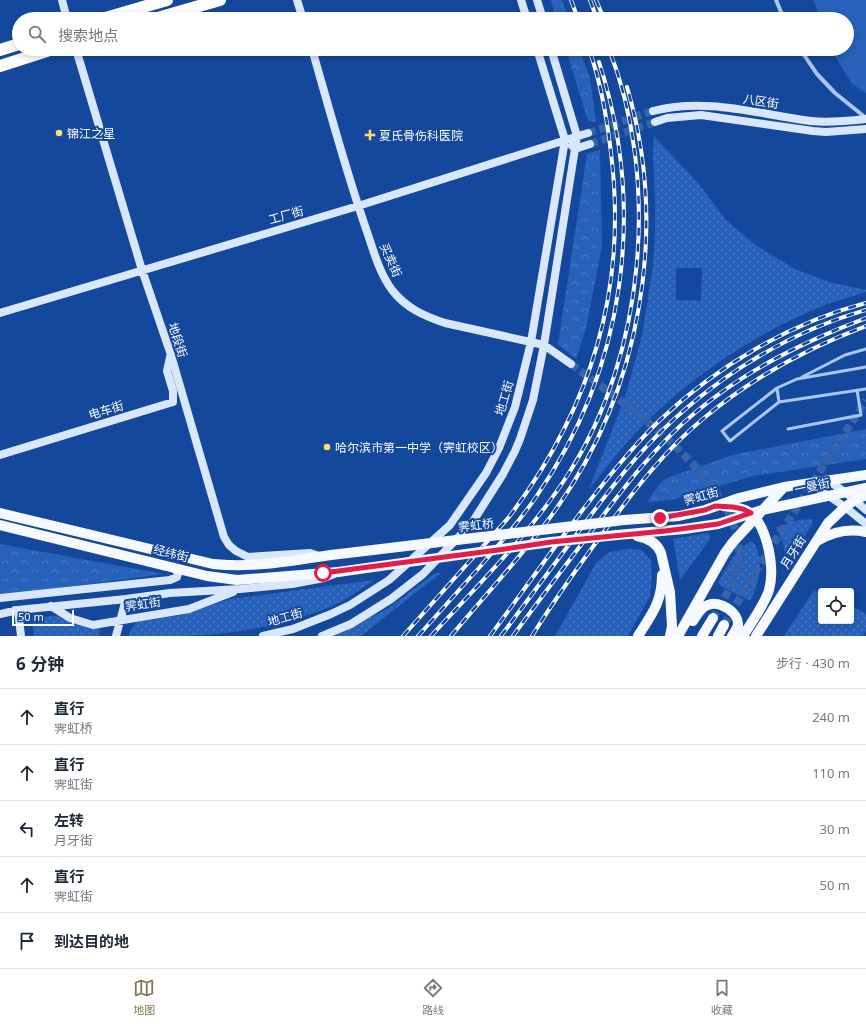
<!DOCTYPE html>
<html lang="zh">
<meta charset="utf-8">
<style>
body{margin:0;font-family:"Noto Sans","Noto Sans SC",sans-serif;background:#f2f2f3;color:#1f2937}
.controls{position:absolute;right:12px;bottom:12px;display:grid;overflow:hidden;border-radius:4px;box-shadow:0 2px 6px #0003}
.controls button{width:36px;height:36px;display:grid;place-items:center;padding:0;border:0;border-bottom:1px solid #e0e1e3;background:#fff;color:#1f2937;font:20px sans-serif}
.scale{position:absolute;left:12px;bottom:10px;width:62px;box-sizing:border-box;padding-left:4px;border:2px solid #fff;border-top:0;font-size:11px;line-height:14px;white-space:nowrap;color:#fff;-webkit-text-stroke:3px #14489c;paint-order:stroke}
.stop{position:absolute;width:12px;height:12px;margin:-9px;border:3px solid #e11d48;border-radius:50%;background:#fff}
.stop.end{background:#e11d48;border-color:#fff;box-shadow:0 1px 4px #0008}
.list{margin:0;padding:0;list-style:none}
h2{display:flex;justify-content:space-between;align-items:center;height:52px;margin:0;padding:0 16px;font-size:17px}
h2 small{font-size:13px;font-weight:400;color:#747a83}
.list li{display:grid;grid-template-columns:26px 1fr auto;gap:12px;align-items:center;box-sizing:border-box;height:56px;padding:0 16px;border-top:1px solid #e0e1e3}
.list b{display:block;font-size:15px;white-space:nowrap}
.list p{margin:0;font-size:13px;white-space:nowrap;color:#747a83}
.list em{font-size:13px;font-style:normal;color:#747a83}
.icon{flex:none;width:22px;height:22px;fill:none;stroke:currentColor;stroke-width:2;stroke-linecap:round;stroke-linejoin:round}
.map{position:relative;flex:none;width:866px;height:636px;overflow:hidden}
.search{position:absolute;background:#fff;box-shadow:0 2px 6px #0003;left:12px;right:12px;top:12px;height:44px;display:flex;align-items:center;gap:10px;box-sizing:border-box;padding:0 14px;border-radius:22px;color:#747a83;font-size:15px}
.sheet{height:332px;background:#fff}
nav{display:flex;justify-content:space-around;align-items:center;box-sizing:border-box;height:56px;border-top:1px solid #e0e1e3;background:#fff;font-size:11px;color:#747a83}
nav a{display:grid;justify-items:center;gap:2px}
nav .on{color:#847a4f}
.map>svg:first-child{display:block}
</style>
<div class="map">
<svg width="866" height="636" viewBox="0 0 866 636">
<defs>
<pattern id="grass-dots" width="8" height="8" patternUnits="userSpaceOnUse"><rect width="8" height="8" fill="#2761ba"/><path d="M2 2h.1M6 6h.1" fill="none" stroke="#4779c4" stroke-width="1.8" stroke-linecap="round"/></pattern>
<pattern id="forest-crowns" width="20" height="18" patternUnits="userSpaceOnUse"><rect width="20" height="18" fill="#2761ba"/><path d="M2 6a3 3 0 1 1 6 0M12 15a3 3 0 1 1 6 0" fill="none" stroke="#4779c4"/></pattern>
</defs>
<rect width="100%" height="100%" fill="#14489c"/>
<path fill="url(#grass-dots)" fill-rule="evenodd" d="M654 136 698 183 725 219 757 246 795 269 829 282 866 290V292C851 297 835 301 820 307 753 335 690 377 640 428 622 447 605 469 589 489L625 397 642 336 653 266 655 232V197L653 155ZM676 268H702L701 301 676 300Z
M813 519 812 525 786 563 783 543 776 527 800 520Z
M707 533 710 535V539L680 580 673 539Z
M752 541C765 554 759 587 750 601L721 586 718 583C725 569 738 547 752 541Z
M627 549 642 550 651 560 652 578 650 596 628 636H555L596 563 609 552Z
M442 572 361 636H332L387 609 434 574Z
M374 580C360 590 346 600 330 607 285 625 235 634 187 636 168 636 149 636 129 636L130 631 136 622 181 615 231 599Z
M814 590 821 594V621H851V606L866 614V631L863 636H784Z
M56 616 75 624 102 622 98 636H34L32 617Z"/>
<path fill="url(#forest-crowns)" d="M551 0H562L569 19H556Z
M566 49H579L590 78 596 122 588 121Z
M600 150 602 246 586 329 576 359 558 344 587 154Z
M866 429V459L753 476 671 500 647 502 660 483 667 478 732 455Z
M0 544 164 574 0 596Z"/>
<path fill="#2761ba" d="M813 0H866V93L852 84 836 58 833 49H847V19H821Z"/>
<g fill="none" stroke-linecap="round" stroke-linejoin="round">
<path stroke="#3763ab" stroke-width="8" stroke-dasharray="8 4" stroke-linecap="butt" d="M588 133 653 111
M590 144 655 122
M571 364C625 404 745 484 739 560 737 579 722 602 713 618
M724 625 756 571 866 400"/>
<path stroke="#aac7f3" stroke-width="3" d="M866 367 797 379 777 388 722 431 730 441 779 402 866 389
M802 377 845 355 866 349
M777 388 779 402
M788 429 861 415 857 390"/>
<path stroke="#aac7f3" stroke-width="4" d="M776 0 784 19
M800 49 817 74 835 93 866 118"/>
<path stroke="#d9e7fd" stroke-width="8" d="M62 0 67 19
M297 0 303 19
M521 0 527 19
M537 0 543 19
M76 49 142 270 171 355 224 537 229 545 236 551 248 557 310 553 319 556
M312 49C329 108 345 168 365 226 373 248 378 271 392 290 406 308 424 316 445 323L544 345 571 364
M653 111C707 97 757 114 811 121 829 123 848 121 866 119
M655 122 667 118 701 115 813 131 826 132 866 129
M572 146 575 149 590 144
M0 313 358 206 588 133
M0 455 173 402V391L167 371 170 357
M827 480 845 492 866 510
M810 483 845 507 866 524
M0 598 170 580 177 577 178 573 173 567
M51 606 70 618 93 625 189 609 233 592
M15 610H18L21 636
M0 614 18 610 126 599 170 593 240 589 292 584 324 578 334 574
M116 636 126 599
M263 636 293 629 331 614 350 605 389 580 450 525 486 473 499 448 515 407 531 342 565 140 537 49
M322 636 351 624 391 599 423 574 472 523 503 474 515 451 520 439 533 400 544 345 577 136 551 49"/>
<path stroke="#f6f9ff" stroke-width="10" d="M723 506C732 507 741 507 749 512 768 526 775 569 769 590 765 604 751 623 743 636
M0 513 213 564C252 568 292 561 331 555
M624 520 679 516 705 510 739 498 784 487 866 475
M0 525 207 576 237 580 338 572
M617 535 684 529 718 524 762 510 866 488
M637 536C648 538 657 543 661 553L670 592 672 626 670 636
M817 541C832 532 848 528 866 532
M693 621C697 615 701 607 708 605 719 600 739 612 738 625 737 629 734 633 732 636
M638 636C652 614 662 602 662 575
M678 636 725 553 733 542 784 487
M702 636 713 618
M718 636 724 625
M756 636 828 523 845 507 855 500 866 495"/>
<path stroke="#fff" stroke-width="12" d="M102 19 167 0
M154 19 220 0
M0 50 19 44
M0 66 53 49"/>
<g stroke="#fff" stroke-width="4">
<path id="rail" d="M571 0 578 19
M590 0 597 19
M596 0 604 19
M403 636 509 517C591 408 628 289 611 153 607 118 601 83 589 49
M418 636C438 614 458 591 478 569 498 546 519 522 536 497 625 369 647 210 599 62
M431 636C479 584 530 534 569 473 645 354 660 180 609 49
M451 636C485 595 523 555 554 512 641 391 669 229 627 87
M490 636C520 595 550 553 581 512 606 480 631 448 660 420 717 366 790 323 866 303
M501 636C525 604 549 571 573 539 594 511 614 483 637 457 697 389 778 335 866 310
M513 636C539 600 566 565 593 529 624 487 656 445 697 411 748 369 805 341 866 318
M532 636C555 599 580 564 606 529 635 489 665 450 704 418 752 378 807 348 866 326"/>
</g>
<use href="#rail" stroke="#14489c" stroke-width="2.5" stroke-dasharray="8" stroke-linecap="butt"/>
<path stroke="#f6f9ff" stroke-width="10" d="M331 555 624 520
M338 572 551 542 617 535"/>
</g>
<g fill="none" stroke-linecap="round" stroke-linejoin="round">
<path stroke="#e11d48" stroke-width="5" d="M323 573 498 550 551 542 665 531 718 524 751 513 743 509 733 507 715 506 705 510 660 518"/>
</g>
<g fill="#ffdc6c" stroke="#14489c" stroke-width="1.5">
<circle cx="59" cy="133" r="4"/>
<path d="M368 129h4v4h4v4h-4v4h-4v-4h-4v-4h4z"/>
<circle cx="327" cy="447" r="4"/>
</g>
<g text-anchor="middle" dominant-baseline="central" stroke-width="4" stroke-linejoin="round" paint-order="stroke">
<g font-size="12" fill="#fff" stroke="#14489c">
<text transform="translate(761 101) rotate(9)">八区街</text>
<text transform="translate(286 215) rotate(-16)">工厂街</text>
<text transform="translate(391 260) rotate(66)">买卖街</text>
<text transform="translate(178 340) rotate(72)">地段街</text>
<text transform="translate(504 398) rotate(-74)">地工街</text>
<text transform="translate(106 410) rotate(-17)">电车街</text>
<text transform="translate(812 486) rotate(-12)">一曼街</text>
<text transform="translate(701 496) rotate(-16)">霁虹街</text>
<text transform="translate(476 525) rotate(-7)">霁虹桥</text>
<text transform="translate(793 552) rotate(-58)">月牙街</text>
<text transform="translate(171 553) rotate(14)">经纬街</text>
<text transform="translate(143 604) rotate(-8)">霁虹街</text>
<text transform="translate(285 617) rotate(-16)">地工街</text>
</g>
<g font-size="12" fill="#fff" stroke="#14489c" text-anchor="start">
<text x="67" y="133">锦江之星</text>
<text x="379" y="135">夏氏骨伤科医院</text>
<text x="335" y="447">哈尔滨市第一中学（霁虹校区）</text>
</g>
</g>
</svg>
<div class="controls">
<button><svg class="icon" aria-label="locate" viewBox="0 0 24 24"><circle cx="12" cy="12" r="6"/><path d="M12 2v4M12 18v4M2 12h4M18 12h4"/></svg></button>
</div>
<div class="scale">50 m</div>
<div class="stop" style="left:323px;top:573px"></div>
<div class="stop end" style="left:660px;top:518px"></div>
<div class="search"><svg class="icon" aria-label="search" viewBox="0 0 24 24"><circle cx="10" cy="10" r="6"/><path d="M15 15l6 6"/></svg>搜索地点</div>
</div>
<section class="sheet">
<h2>6 分钟<small>步行 · 430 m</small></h2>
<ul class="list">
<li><svg class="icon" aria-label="ahead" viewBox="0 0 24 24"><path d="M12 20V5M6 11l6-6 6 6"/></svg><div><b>直行</b><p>霁虹桥</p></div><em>240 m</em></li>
<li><svg class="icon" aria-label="ahead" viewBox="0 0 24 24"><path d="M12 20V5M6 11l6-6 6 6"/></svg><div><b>直行</b><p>霁虹街</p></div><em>110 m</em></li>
<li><svg class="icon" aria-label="left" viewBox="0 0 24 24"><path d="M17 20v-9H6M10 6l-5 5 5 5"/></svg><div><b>左转</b><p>月牙街</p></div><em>30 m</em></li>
<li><svg class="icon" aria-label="ahead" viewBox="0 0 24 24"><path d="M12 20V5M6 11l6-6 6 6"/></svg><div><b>直行</b><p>霁虹街</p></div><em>50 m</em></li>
<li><svg class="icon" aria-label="arrive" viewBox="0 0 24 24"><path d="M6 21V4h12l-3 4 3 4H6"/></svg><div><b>到达目的地</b></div></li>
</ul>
</section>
<nav>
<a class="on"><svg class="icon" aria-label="map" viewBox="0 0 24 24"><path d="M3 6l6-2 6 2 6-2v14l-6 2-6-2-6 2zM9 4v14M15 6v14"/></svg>地图</a>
<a><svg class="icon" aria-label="directions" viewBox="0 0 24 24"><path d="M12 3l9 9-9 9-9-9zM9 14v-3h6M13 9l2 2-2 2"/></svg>路线</a>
<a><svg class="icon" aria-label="saved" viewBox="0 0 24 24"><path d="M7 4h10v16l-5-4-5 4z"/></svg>收藏</a>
</nav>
